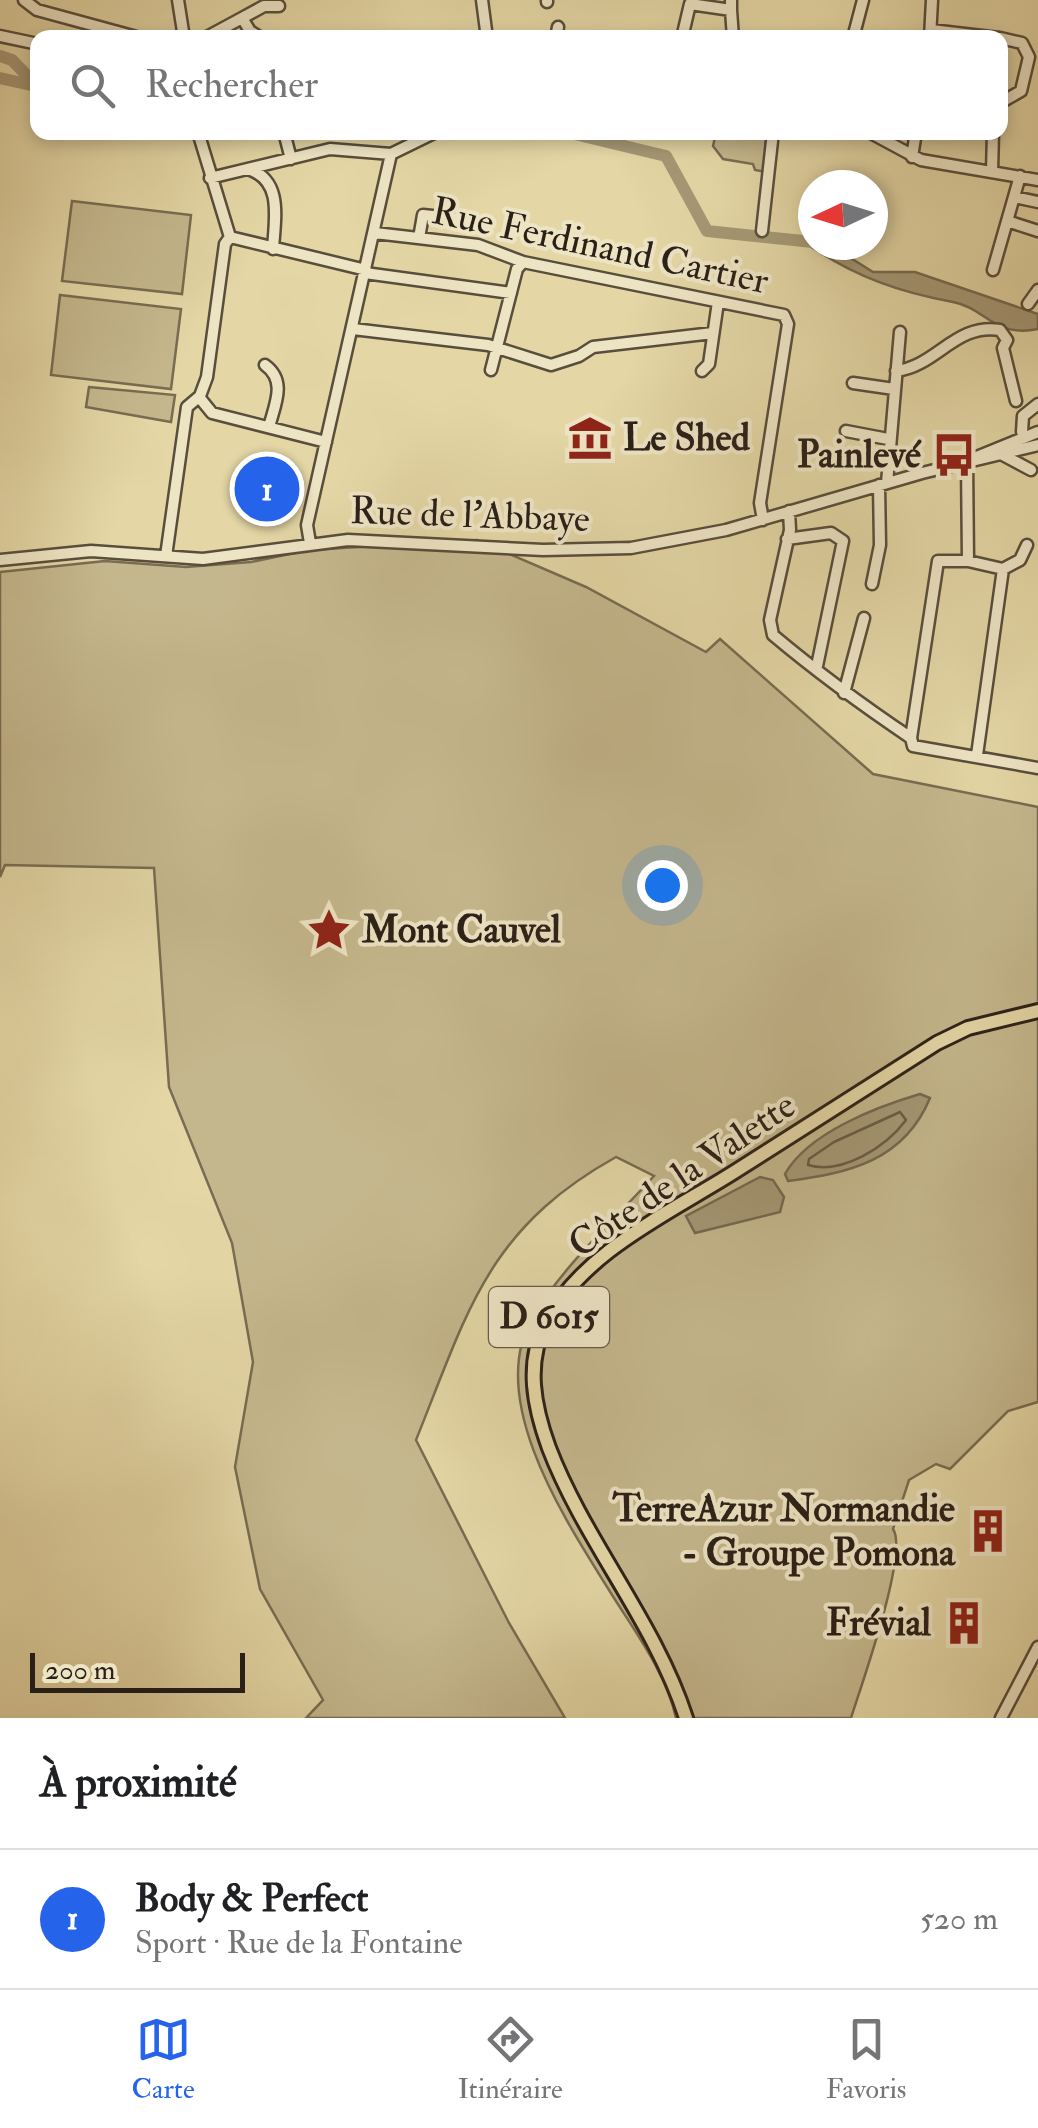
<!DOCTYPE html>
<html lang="fr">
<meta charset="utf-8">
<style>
body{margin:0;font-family:"IM FELL Double Pica",serif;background:#f6f6f6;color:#202124}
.compass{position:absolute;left:798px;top:170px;width:90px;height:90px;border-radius:50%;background:#fff;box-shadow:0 5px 15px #0003;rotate:266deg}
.scale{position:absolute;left:30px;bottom:25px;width:215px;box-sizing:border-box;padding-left:10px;border:5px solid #2b2018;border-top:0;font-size:28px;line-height:35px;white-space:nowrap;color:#2b2018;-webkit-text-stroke:8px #ede4c4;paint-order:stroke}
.you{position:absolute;left:662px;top:885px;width:35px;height:35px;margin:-25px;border:8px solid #fff;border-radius:50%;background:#1a73e8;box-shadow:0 0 0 15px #1a73e833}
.badge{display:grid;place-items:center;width:65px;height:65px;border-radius:50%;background:#2563eb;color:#fff;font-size:32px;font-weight:700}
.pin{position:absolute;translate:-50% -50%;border:5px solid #fff;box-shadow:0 2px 10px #0006}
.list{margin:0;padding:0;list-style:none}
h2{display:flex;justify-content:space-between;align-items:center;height:130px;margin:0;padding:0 40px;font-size:42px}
h2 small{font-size:32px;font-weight:400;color:#757577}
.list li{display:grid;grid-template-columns:65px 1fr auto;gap:30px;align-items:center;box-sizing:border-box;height:140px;padding:0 40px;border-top:2px solid #e0e0e0}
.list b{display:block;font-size:38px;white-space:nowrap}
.list p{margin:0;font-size:32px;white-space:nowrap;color:#757577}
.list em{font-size:32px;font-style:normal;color:#757577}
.icon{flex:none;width:55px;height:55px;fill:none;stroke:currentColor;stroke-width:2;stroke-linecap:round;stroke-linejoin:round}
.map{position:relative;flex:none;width:1038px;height:1718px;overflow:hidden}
.search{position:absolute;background:#fff;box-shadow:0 5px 15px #0003;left:30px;right:30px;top:30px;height:110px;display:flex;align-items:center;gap:25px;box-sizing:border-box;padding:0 35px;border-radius:20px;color:#757577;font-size:38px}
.sheet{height:270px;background:#fff}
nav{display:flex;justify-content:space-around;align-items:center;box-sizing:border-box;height:140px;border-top:2px solid #e0e0e0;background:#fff;font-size:28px;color:#757577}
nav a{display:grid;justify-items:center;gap:5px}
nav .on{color:#2563eb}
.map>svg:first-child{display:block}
</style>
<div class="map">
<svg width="1038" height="1718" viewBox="0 0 1038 1718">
<rect width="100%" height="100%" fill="#e4d6a5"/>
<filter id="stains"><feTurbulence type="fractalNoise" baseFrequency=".002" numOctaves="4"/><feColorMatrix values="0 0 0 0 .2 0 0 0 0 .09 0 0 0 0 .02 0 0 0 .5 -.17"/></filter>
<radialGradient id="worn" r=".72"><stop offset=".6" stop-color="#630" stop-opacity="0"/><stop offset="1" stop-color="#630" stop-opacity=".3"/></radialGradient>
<path fill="#c5b78d" stroke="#786c52" stroke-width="2.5" d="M716 133H770L766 172 755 170 753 164 723 159 713 146Z
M72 201 191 215 182 294 62 281Z
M60 295 181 309 171 389 51 375Z
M89 387 175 395 171 422 86 407Z
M477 540 586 587 706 652 720 639 873 774 1038 807V1402L1008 1411 950 1469 936 1464 909 1480 893 1529C909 1552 861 1686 851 1718H676C666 1672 633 1629 609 1590 566 1521 483 1397 534 1315 565 1264 614 1220 654 1176L616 1157C487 1229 468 1311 416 1440L509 1623 565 1718H306L323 1700 260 1589 235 1467 253 1362 232 1243 169 1087 154 868 5 865 0 877V572L105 561 186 567 251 562 309 550Z"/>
<path fill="#a59875" stroke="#746850" stroke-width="2.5" d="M812 236 813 245H830L873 272H915L1038 314V329C993 338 986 308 953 302 899 292 856 277 810 246Z
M920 1094 930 1098C904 1161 849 1173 788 1181L785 1174C808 1133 876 1107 920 1094Z
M760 1177 773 1180 784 1197 780 1212 695 1233 686 1216Z"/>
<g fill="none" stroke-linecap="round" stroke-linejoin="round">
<path stroke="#685c46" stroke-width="2.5" d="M900 1112 906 1120C886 1147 842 1175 808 1165L809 1159 834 1142Z"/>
<path stroke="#a59875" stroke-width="12" d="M0 56 12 60 38 87
M0 78 31 85
M566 132 666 156 707 231 813 242"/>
<g stroke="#594e3b" stroke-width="15">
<path id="minor" d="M24 0 37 10 140 38
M178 0 184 38
M482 0 487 38
M547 2V0
M731 10 733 38
M242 18 264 6H279
M931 30 999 38
M0 36 38 44
M205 38 242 18 250 31 261 38
M556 38 558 27
M682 38 690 4 731 10V0
M853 38 863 0
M930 38 932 0
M1000 38 1022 43 1029 57 1021 91 1000 103
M198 132 230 237 366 270
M284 132 291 159
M869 132 921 160 1038 180
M391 154 436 132
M912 157 916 132
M248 169C283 180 275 217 273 249
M992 172 993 132
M210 178 330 149 391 154
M1014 197 1038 202
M1007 221 1038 231
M762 231 773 132
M375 233 478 245 523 262 784 315 788 324 760 503 763 520
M419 238 423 215 470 220
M993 270 1020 176
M365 273 511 293
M1028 304 1038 290
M353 329 488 345 551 365 579 356 593 347 713 333
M265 365C287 381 275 404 269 427
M491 370 517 269 523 262
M702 371 709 364 718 302
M896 371C937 366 955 323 1000 330L1007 340 1003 348 1016 401
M853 383 894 389
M199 397 212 413 326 442
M846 431 888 439
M1022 432 1023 416 1038 404
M1001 454 1031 470
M967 461 968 561
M967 461 1038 432
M887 483 900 332
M789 511 790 530 770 620 773 635C817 672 862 705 911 738L913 746 1038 768
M787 539 831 533 843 541 817 666
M310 543 307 525 391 154
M166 556 187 407 200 396 207 377 225 244 230 237
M0 560 91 551 203 559 348 540 543 550 631 548 726 530 922 473 1038 445
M872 584 880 545 879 485
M844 693 864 618
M911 738 938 561H968L1003 569 1020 560 1027 545
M977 755 1003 569
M1001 1718 1038 1647"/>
</g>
<g stroke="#2b2018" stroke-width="18">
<path id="major" d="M686 1718C655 1622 585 1542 549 1448 534 1407 525 1363 546 1323 582 1251 674 1211 739 1169 805 1127 871 1085 937 1043L968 1028 1038 1011"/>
</g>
<use href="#minor" stroke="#ede4c4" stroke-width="10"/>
<use href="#major" stroke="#e4d6a5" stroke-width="12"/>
</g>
<defs>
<g id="museum-bare" transform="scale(3.45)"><path d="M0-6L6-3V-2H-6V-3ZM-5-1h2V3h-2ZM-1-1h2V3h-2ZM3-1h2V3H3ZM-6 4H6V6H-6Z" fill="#8f2418" stroke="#ede4c4" stroke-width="2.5" paint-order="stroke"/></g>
<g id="bus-bare" transform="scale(3.45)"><path d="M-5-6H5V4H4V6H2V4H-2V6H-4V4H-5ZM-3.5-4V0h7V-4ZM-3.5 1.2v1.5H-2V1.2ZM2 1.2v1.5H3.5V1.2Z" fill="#8f2418" stroke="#ede4c4" stroke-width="2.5" paint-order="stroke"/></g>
<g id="sight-bare" transform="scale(3.45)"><path d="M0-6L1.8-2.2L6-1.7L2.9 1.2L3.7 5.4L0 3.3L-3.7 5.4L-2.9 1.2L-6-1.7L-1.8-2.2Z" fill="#8f2418" stroke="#ede4c4" stroke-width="2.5" paint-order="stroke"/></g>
<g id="building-bare" transform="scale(3.45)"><path d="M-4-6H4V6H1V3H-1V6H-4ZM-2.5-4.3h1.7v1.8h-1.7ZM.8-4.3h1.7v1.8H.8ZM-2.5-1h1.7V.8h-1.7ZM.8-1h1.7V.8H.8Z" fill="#8f2418" stroke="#ede4c4" stroke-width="2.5" paint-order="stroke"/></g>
</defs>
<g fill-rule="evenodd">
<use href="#museum-bare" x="590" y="438"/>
<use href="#bus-bare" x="954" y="455"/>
<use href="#sight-bare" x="329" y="930"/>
<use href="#building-bare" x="988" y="1531"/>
<use href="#building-bare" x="964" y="1623"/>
</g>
<g text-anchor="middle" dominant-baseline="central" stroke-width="8" stroke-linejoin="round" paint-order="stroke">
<rect fill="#ede4c4" stroke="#655b4c" stroke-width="2.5" x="489" y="1287" width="120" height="60" rx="8"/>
<g font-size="35" font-weight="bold" fill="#2b2018">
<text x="549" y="1317">D 6015</text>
</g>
<g font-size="38" fill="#2b2018" stroke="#ede4c4">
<text transform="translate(600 246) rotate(12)">Rue Ferdinand Cartier</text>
<text transform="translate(470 515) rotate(2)">Rue de l'Abbaye</text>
<text transform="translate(682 1175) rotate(-34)">Côte de la Valette</text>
</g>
<g font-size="38" font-weight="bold" fill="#2b2018" stroke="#ede4c4" text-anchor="end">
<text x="623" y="438" text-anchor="start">Le Shed</text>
<text x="921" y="455">Painlevé</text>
<text x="362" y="930" text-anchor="start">Mont Cauvel</text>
<text x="955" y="1509">TerreAzur Normandie<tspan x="955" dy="44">- Groupe Pomona</tspan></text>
<text x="931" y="1623">Frévial</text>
</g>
</g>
<rect width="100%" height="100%" filter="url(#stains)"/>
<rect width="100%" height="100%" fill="url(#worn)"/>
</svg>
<svg class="compass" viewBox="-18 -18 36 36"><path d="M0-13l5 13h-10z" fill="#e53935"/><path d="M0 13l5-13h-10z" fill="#757577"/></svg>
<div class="scale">200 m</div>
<div class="you"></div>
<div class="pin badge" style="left:267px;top:489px">1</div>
<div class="search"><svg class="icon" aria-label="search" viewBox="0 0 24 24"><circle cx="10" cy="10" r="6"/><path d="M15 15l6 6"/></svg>Rechercher</div>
</div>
<section class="sheet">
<h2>À proximité<small></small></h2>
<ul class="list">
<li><span class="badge">1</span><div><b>Body &amp; Perfect</b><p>Sport · Rue de la Fontaine</p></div><em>520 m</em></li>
</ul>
</section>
<nav>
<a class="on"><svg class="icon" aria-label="map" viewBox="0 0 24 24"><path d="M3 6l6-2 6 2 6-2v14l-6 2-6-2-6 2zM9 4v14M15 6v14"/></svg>Carte</a>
<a><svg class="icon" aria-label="directions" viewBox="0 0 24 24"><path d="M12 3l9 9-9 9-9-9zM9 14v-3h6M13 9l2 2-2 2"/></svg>Itinéraire</a>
<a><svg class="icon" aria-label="saved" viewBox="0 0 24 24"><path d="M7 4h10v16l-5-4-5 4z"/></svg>Favoris</a>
</nav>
